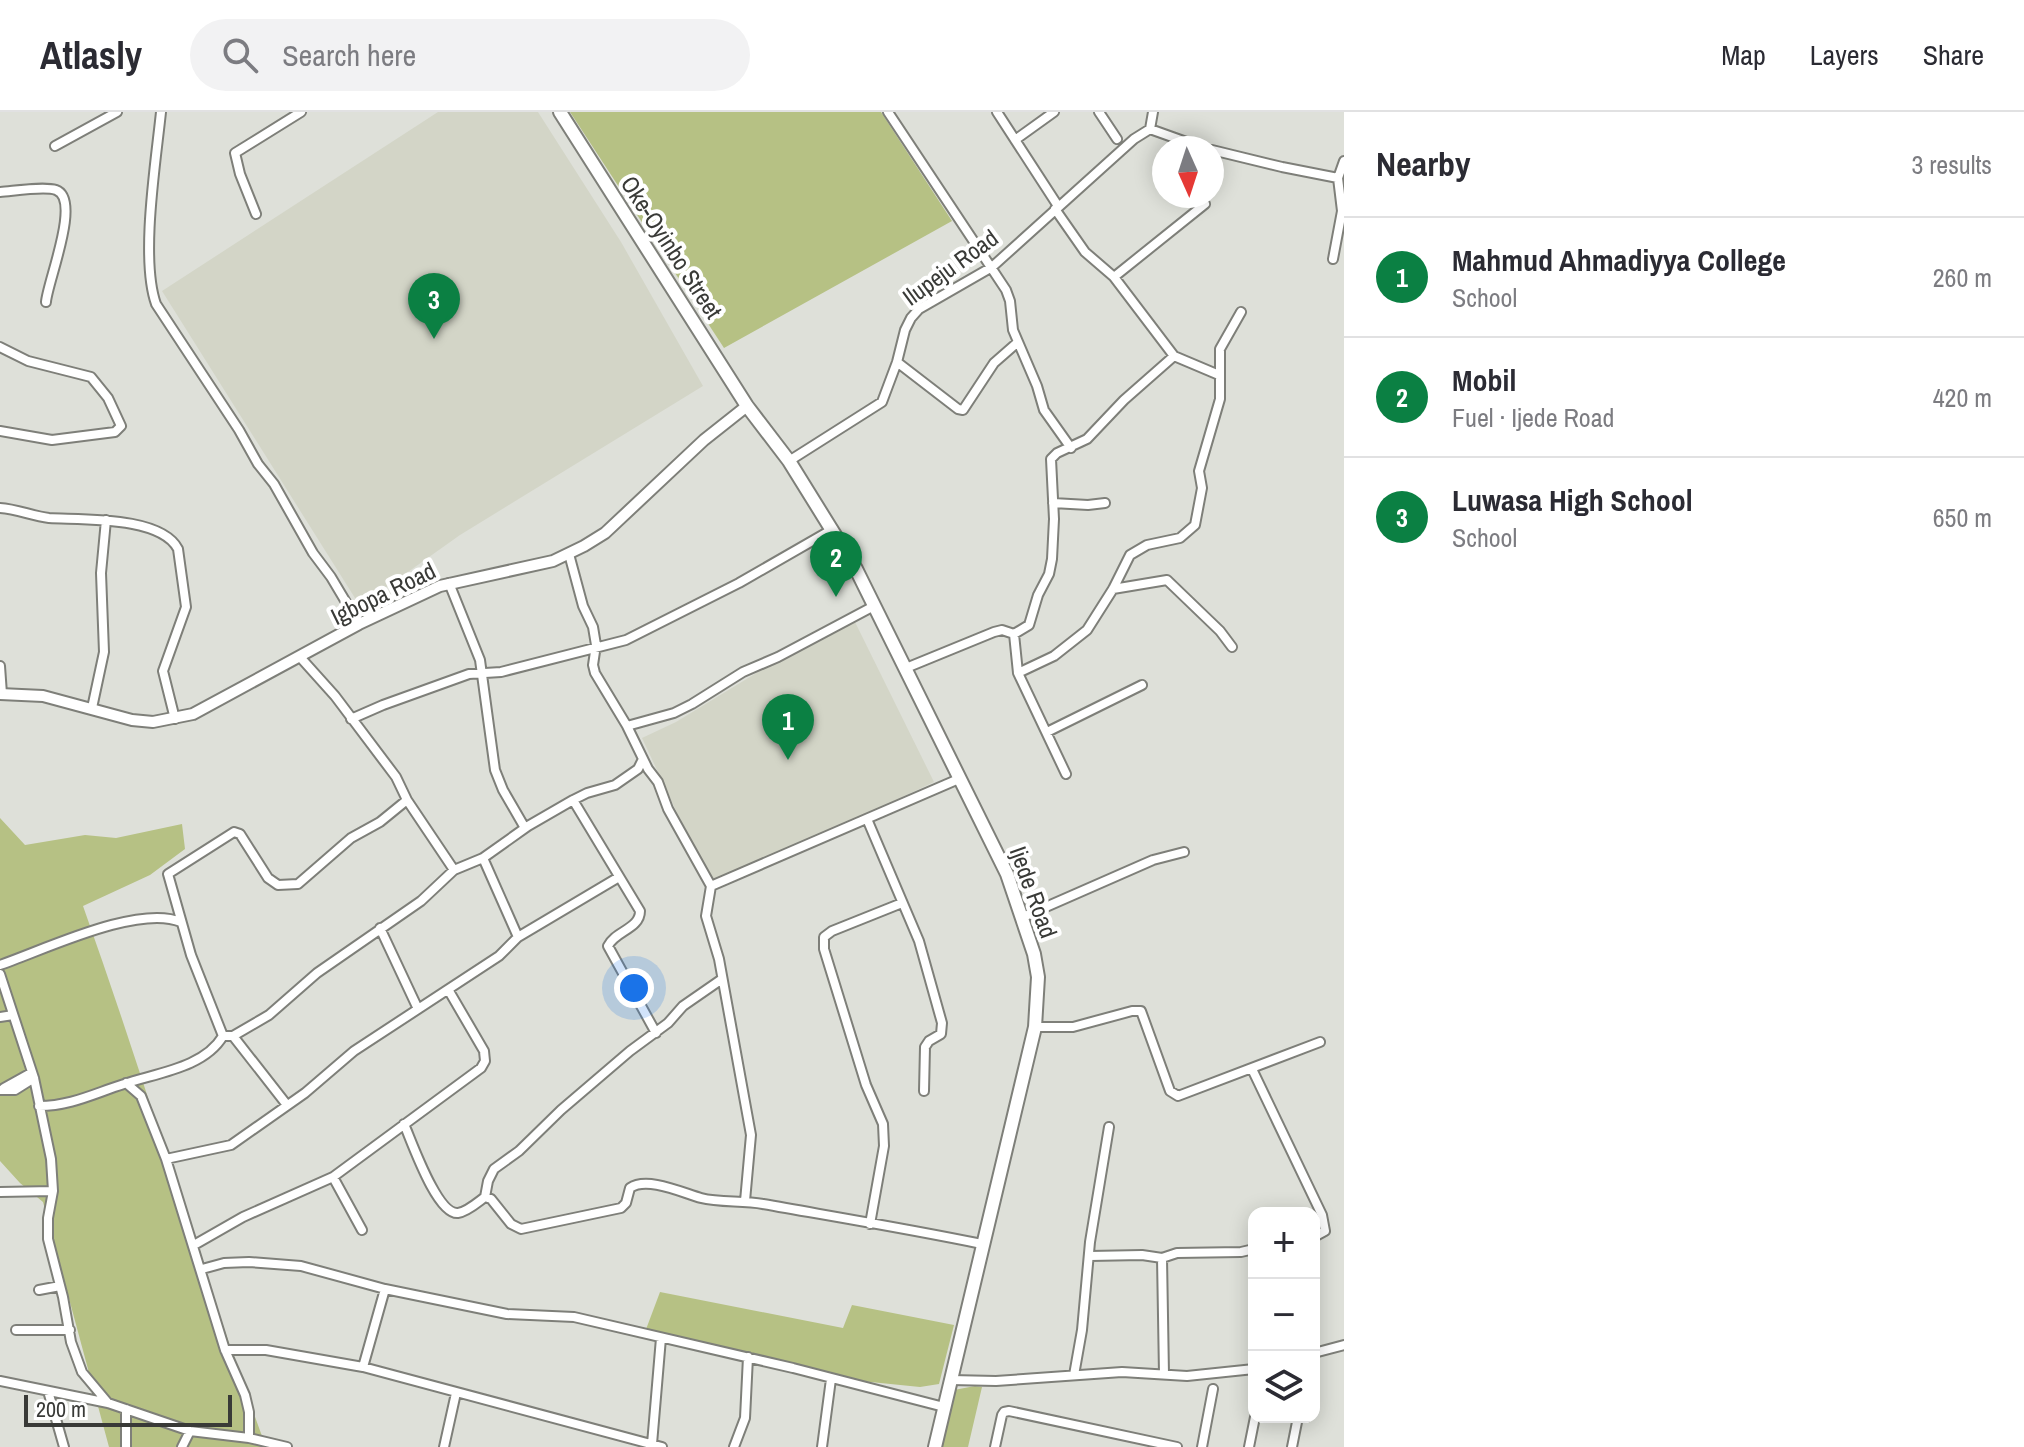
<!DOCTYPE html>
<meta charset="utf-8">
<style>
body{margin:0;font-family:"Archivo Narrow",sans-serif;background:#f2f2f3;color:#2b2b33}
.controls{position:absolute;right:24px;bottom:24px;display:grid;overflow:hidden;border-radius:16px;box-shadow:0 4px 20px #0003}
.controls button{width:72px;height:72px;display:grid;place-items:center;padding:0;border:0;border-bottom:2px solid #e1e1e2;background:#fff;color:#2b2b33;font:40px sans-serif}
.compass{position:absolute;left:1152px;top:24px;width:72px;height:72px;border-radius:50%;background:#fff;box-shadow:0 4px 20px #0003;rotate:177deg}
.scale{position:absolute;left:24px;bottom:20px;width:208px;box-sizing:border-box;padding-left:8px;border:4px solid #393a37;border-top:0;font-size:22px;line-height:28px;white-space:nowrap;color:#393a37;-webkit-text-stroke:6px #fff;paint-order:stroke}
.you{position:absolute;left:634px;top:876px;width:28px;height:28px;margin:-20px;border:6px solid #fff;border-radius:50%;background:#1a73e8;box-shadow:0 0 0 12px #1a73e833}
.badge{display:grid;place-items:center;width:52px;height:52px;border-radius:50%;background:#0b8043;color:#fff;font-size:26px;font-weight:700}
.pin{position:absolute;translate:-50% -66px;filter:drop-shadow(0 2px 4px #0008)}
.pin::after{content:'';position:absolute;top:42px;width:28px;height:24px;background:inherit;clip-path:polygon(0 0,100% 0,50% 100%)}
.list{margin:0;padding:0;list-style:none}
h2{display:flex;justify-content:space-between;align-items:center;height:104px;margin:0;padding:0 32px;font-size:34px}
h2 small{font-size:26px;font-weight:400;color:#7c7c81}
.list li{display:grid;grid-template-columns:52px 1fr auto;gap:24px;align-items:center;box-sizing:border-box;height:120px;padding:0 32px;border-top:2px solid #e1e1e2}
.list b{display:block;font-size:30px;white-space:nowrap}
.list p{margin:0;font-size:26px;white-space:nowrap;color:#7c7c81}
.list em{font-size:26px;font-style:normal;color:#7c7c81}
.icon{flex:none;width:44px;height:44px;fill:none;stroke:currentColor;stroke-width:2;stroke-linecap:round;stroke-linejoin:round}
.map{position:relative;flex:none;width:1344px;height:1335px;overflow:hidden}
header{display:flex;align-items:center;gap:48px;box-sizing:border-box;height:112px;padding:0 40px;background:#fff;border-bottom:2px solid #e1e1e2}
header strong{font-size:38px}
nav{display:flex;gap:44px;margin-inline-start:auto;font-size:28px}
.search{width:560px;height:72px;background:#f2f2f3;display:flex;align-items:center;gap:20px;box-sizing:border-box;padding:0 28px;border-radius:44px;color:#7c7c81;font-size:30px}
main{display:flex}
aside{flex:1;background:#fff}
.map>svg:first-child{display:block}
</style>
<header>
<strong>Atlasly</strong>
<div class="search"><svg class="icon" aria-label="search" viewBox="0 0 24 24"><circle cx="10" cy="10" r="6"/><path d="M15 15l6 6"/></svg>Search here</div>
<nav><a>Map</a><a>Layers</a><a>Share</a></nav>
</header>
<main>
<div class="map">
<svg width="1344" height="1335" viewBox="0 0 1344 1335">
<rect width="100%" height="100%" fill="#dee0d9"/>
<path fill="#d3d5c7" d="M438 0H538L621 130 703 274 460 423 360 494 162 179Z
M854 508 934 670 750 757 716 768 711 765 680 707 642 626 676 610 763 557Z"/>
<path fill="#b6c184" d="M570 0H881L952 109 724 236Z
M0 706 25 733 85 723 116 726 182 712 185 737 150 763 83 794C147 973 200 1156 266 1335H109L43 1090 20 1071 0 1049Z
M660 1180 843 1216 852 1193 954 1213 939 1272 920 1275 851 1268 645 1220Z
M975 1274 982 1275 968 1335H940L954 1278Z"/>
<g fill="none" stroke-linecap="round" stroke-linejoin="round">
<g stroke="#7e7f79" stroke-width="12">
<path id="minor" d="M161 0C156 49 140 147 156 192L239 318 258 352 274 372 313 441 331 465 359 512
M888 0 1006 178 1010 189 1013 218 1037 274 1044 298 1071 336
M997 0 1058 94
M1099 0 1117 27
M1150 17 1203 36
M1015 28 1054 0
M55 34 117 0
M1212 38 1282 55 1338 66
M0 80C14 79 44 74 56 78 82 87 47 171 46 190
M1055 97 1085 140 1114 165 1174 244 1219 263
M256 102 240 62 235 41 301 0
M1333 147 1342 99 1338 66 1344 49
M1114 165 1205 92
M0 235 28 249 91 265 108 286 121 314 115 320 52 328 0 319
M897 250 958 297 963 298 994 251 1018 230
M789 349 882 290 897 250 905 218 911 206 919 197 992 155 1134 27 1150 17 1153 0
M1053 391 1088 393 1105 391
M0 396C17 397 32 404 49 406 82 408 161 404 178 437L186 495 163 559 175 607
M569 442 583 494 593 515 596 533 593 553 595 561 627 614 648 657 658 670 668 697 711 774 706 804 719 847 751 1023 745 1089
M449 471 480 548 495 658 503 678 525 716
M1113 477 1167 468 1220 519 1232 535
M1014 522 1029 513 1038 483 1049 462 1052 447 1054 407 1051 347 1057 341 1087 327 1124 288 1174 244
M300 545 335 584 396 665 407 688 454 758
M0 554 2 582
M906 556 994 520 1002 518 1014 522 1018 561 1066 662
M1018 561 1054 544 1087 518 1113 477 1130 443 1147 433 1180 426 1195 413 1202 376 1199 359 1220 287V237L1241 200
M92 596 104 540 101 461 106 408
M351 607 383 593 469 562 501 560 626 528 739 471 833 417
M627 614 674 601 692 592 743 560 778 545 874 494
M1047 620 1142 573
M573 688 640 799C640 817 615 819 608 834L656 921
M867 707 919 829 942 911 941 922 929 929 925 935 924 979
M483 746 518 825
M711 774 961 666
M1023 805 1153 748 1184 740
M380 816 418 897
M0 853C44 838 138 792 181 810
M0 862 34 966 51 1047 53 1079 48 1106V1127L63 1185 71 1230 82 1260 108 1291
M0 905 13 903
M1035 915H1073L1132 899H1141L1170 979 1178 984 1320 930
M223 924H233L269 903 317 861 421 789 454 758 483 746 528 714 573 688 587 681 615 673 638 657 643 647
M223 924 191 843 168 762 234 720 240 722 268 766 278 773 298 772 351 726 380 710 407 688
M233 924 287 993
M1252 957 1322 1103 1325 1119 1314 1125
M126 971 141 984 166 1047 225 1238 245 1283 249 1300V1326
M4 976 31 961
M1 978H15L34 966
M39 994C71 994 95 981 124 972 156 961 204 956 223 924
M404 1012C412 1030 437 1103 458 1101 467 1100 478 1090 485 1085L488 1069 494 1057 519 1039 561 998 630 939 668 911 683 894 722 867
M166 1047 231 1033 305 981 354 939 499 844 518 825 619 765
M333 1065 362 1118
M0 1080 53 1079
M485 1085 491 1087 511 1112 521 1117 621 1096 626 1091 630 1076C647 1064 683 1081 701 1086 720 1091 743 1088 763 1092 836 1105 909 1117 982 1132
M870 1112 884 1034 883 1012 866 973 824 837V825L832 819 902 791
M194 1133 243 1105 333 1065 481 956 485 949 484 939 449 879
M1090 1144 1142 1143 1162 1146 1177 1141 1241 1140 1254 1137
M1162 1146 1164 1262
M202 1157 224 1151 249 1150 301 1154 385 1177 507 1202 574 1205 793 1256 944 1295
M39 1178 60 1174
M16 1218H70
M225 1238H266L363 1255 662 1335
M1314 1241 1344 1233
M363 1255 385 1177
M1074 1263 1082 1218 1090 1130 1109 1015
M951 1268 996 1269 1122 1260 1187 1264 1254 1257
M0 1269 108 1291 190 1319 249 1326 287 1335
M48 1279 64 1335
M126 1297V1335
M652 1332 661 1226
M182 1335 190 1319
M444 1335 456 1281
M734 1335 745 1306 748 1245
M822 1335 831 1267
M995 1335 1002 1303 1004 1300 1009 1299 1177 1335
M1202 1335 1213 1277
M1249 1335 1255 1305
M1292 1335 1298 1305"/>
</g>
<g stroke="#7e7f79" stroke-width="14">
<path id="tertiary" d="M0 582 43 584 132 608 153 610 193 602 359 512 440 474 553 449 584 434 605 421 704 328 747 294"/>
</g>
<g stroke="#7e7f79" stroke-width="16">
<path id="secondary" d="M560 0 747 294 789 349 856 457 1007 762 1034 842 1038 865 1035 915 935 1335"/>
</g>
<use href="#minor" stroke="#fff" stroke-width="8"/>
<use href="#tertiary" stroke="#fff" stroke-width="10"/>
<use href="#secondary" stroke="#fff" stroke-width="12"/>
</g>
<g text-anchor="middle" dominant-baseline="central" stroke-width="8" stroke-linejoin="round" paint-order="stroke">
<g font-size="24" fill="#393a37" stroke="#fff">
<text transform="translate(672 135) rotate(57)">Oke-Oyinbo Street</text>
<text transform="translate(950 155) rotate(-36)">Ilupeju Road</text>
<text transform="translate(383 481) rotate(-26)">Igbopa Road</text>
<text transform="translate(1034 780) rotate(70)">Ijede Road</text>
</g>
</g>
</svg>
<div class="controls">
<button>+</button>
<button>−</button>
<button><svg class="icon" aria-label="layers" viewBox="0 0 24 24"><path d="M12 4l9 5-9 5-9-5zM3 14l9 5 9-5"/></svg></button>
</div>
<svg class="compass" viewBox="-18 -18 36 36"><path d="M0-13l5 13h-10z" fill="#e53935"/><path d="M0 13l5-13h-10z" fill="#7c7c81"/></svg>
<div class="scale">200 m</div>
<div class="you"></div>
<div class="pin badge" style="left:788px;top:648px">1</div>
<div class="pin badge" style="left:836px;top:485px">2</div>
<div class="pin badge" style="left:434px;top:227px">3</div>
</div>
<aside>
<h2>Nearby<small>3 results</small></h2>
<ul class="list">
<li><span class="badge">1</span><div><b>Mahmud Ahmadiyya College</b><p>School</p></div><em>260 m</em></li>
<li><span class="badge">2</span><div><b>Mobil</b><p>Fuel · Ijede Road</p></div><em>420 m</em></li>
<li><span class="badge">3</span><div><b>Luwasa High School</b><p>School</p></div><em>650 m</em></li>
</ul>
</aside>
</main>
